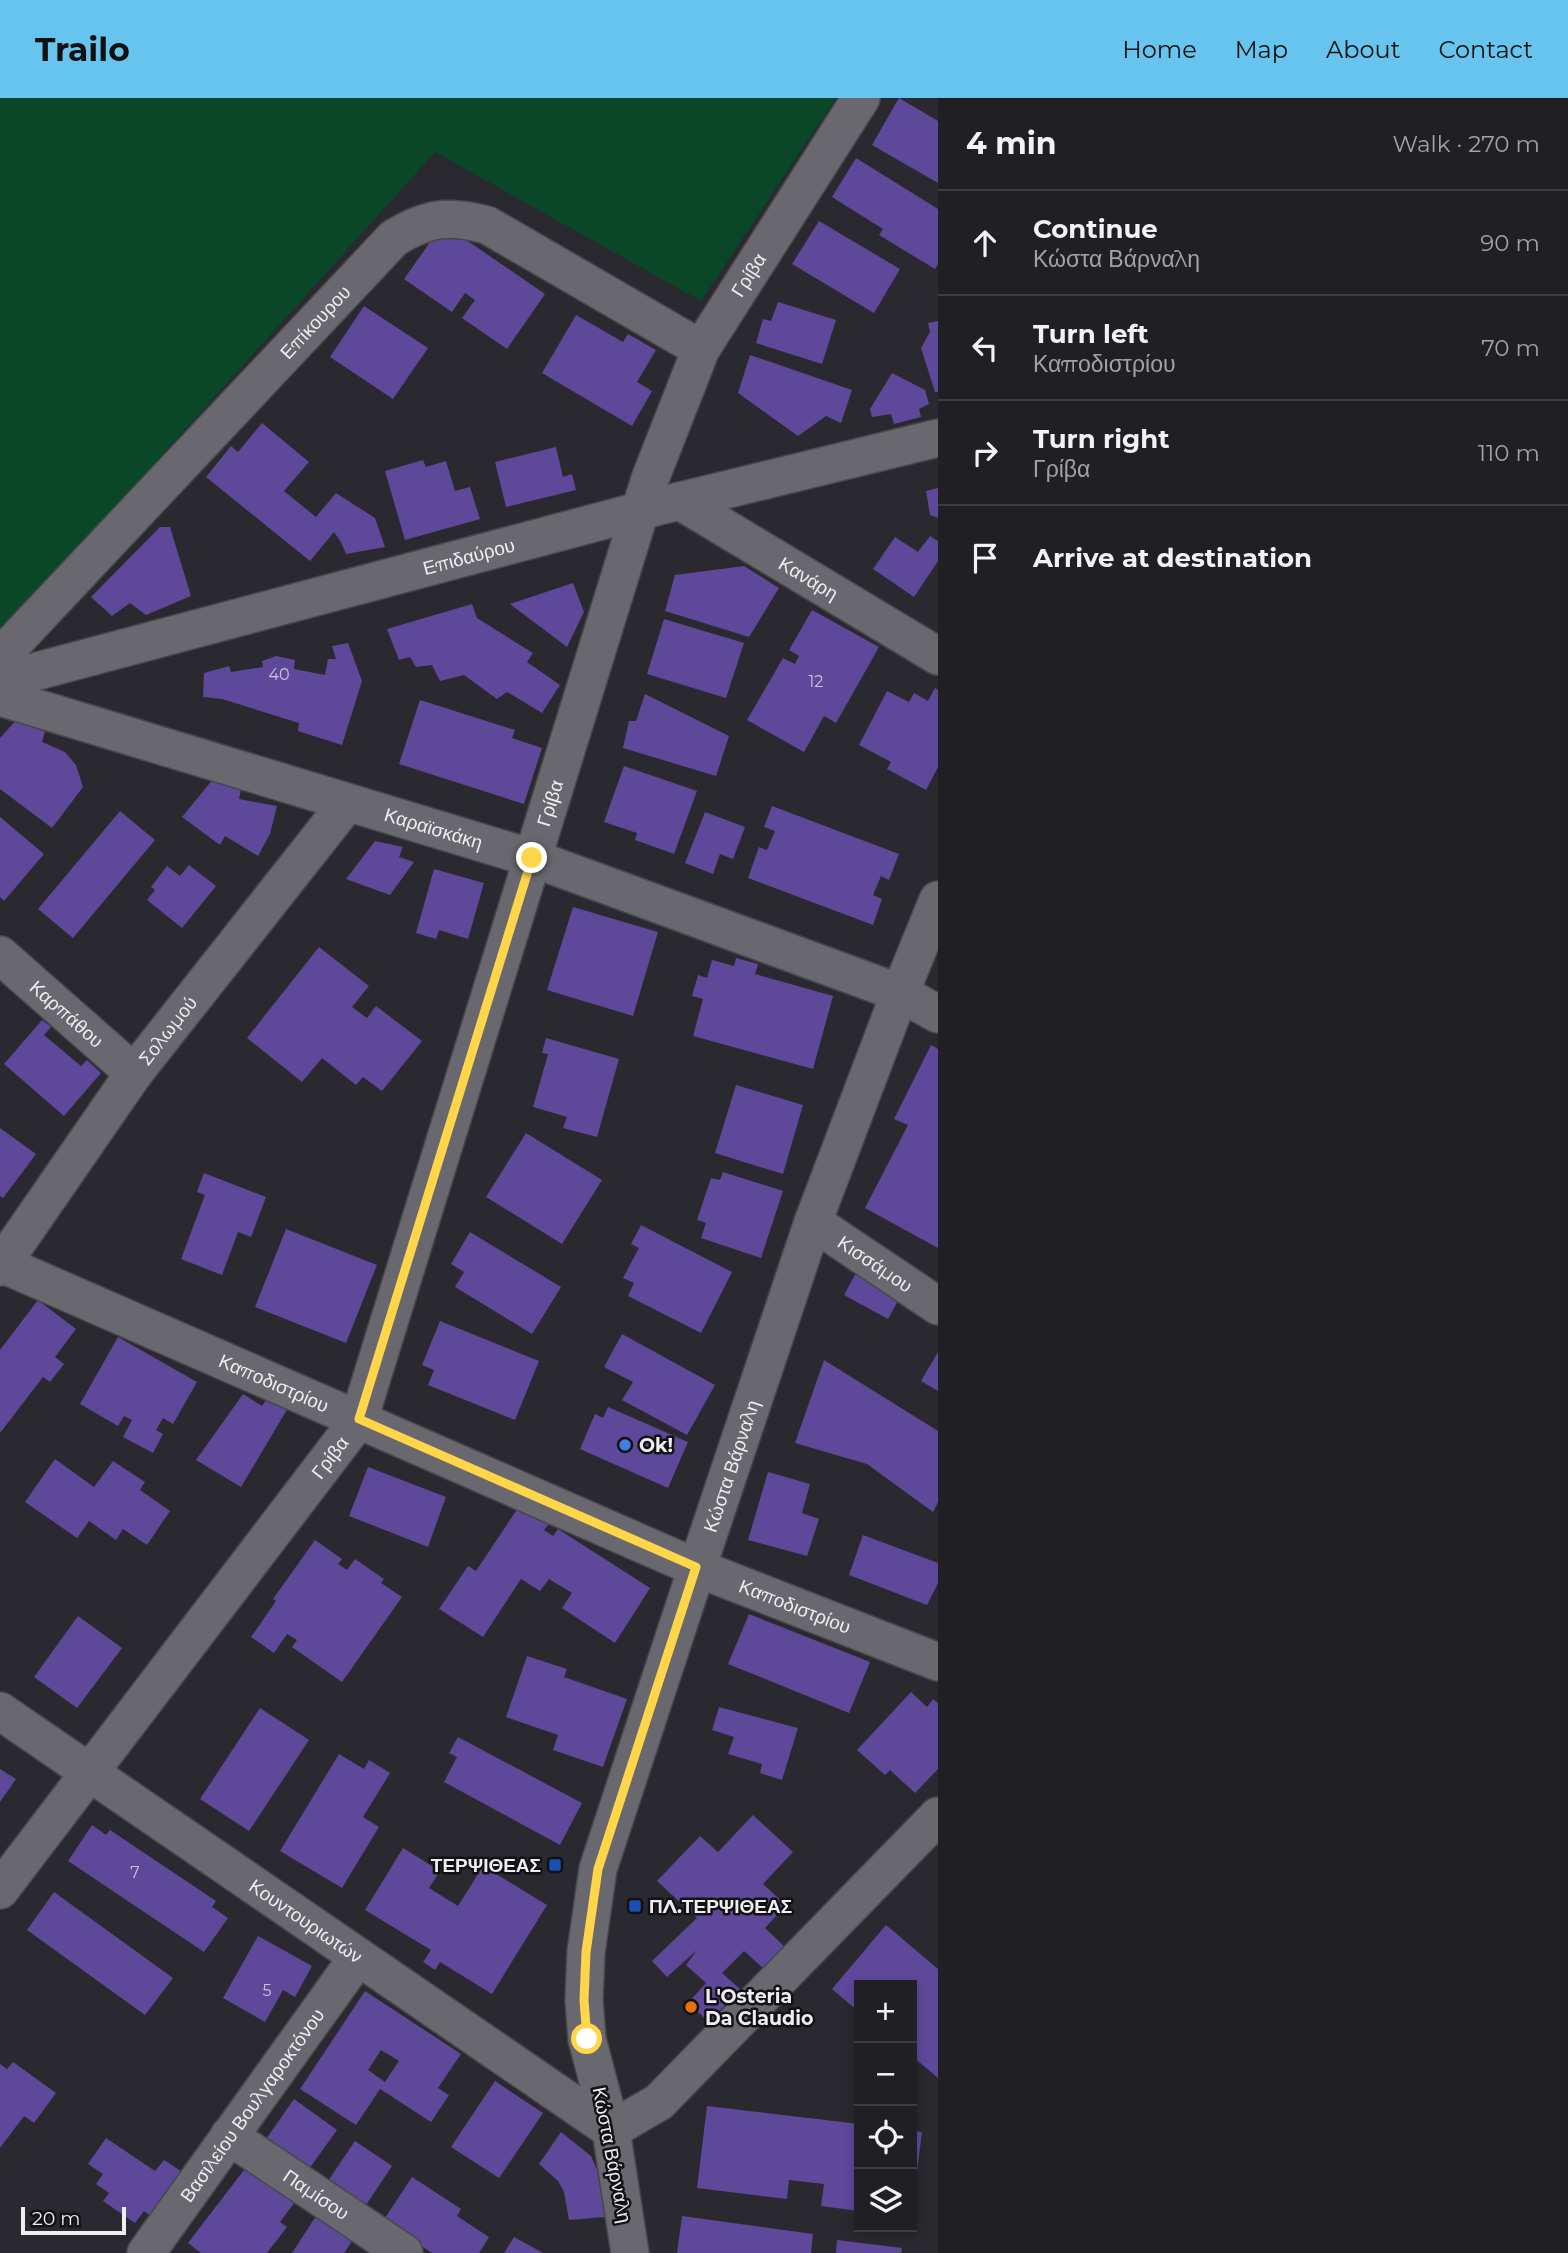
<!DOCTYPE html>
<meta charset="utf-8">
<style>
body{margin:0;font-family:Montserrat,sans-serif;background:#2d2c30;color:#f1f3f6}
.controls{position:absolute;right:21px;bottom:21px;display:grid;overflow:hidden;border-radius:0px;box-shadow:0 4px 10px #0003}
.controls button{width:63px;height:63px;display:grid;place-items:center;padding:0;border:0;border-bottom:2px solid #3d3d41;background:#201f23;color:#f1f3f6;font:35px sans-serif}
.scale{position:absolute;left:21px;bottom:18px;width:105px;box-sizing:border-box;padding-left:7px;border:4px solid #eeedf1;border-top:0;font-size:19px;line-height:24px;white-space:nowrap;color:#eeedf1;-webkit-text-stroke:5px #121215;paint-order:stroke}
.stop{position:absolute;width:21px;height:21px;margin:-16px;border:5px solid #ffd54a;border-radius:50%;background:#fff}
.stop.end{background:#ffd54a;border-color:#fff;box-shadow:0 2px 7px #0008}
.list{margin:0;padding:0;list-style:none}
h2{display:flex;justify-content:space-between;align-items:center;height:91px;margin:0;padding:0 28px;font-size:30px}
h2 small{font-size:23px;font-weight:400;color:#a2a2a6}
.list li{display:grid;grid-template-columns:46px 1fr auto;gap:21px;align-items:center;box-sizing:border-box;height:105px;padding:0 28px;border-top:2px solid #3d3d41}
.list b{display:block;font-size:26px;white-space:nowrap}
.list p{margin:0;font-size:23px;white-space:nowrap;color:#a2a2a6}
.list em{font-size:23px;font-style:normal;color:#a2a2a6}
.icon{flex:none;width:38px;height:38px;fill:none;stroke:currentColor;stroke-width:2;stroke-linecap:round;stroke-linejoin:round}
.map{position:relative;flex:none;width:938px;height:2155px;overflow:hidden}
header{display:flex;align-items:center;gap:42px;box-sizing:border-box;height:98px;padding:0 35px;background:#66c4ef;color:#111}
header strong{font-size:33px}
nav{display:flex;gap:38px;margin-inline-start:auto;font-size:24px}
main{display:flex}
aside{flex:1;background:#201f23}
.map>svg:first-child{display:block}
</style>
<header>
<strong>Trailo</strong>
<nav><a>Home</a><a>Map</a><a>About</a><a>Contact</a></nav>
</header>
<main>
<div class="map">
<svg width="938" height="2155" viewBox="0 0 938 2155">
<rect width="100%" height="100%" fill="#2a292f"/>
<path fill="#094728" d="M0 0H836L701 203 435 54 0 537Z"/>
<path fill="#5e4899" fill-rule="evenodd" d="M899 0 938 23V85L872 47Z
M856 60 938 111V166L935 171 879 137 883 131 832 99Z
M819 123 900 171 874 215 792 166Z
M443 126 545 196 507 251 462 220 475 202 465 195 452 214 404 181Z
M778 204 836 222 822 266 756 245 763 221 771 223Z
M364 208 428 250 393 301 330 259Z
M576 217 623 244 628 236 656 252 637 284 652 293 632 328 542 275Z
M938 223V294H935L921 250 930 234 928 225Z
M750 257 852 292 841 325 826 318 798 338 738 295Z
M892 275 925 292 929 306 919 311 921 319 894 326 891 316 872 319 870 311Z
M262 325 309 364 284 393 316 419 336 395 375 420 385 449 346 456 341 444 334 434 310 463 206 379 231 348 238 354Z
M556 349 563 379 572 376 576 392 506 409 495 364Z
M423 362 426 369 446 363 455 393 470 389 480 421 405 442 385 373Z
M938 390V420L930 417 926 393Z
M160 429H170L191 498 146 517 130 505 112 518 91 499Z
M930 438 938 443V463L914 499 873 471 895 439 918 454Z
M744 468 779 490 749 539 665 513 675 477Z
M573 485 584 514 567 549 510 506Z
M472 506 477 520 533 555 527 564 560 587 542 615 507 594 497 601 464 577 440 583 432 567 416 569 410 559 399 562 387 531Z
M812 512 879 549 836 625 824 618 804 654 747 622 783 560 795 566 799 558 789 552Z
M664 521 744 545 726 600 647 576Z
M348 545 362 583 342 647 298 633 299 625 222 601 203 599 204 575 229 568 231 574 263 569 262 563 276 558 295 562 294 571 325 577 328 561H336L332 548Z
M935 590 938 592V669L926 692 887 671 891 664 859 647 887 593 909 604 914 595 928 603Z
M645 596 729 638 716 678 623 650 629 623H636Z
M420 602 515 632 512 640 542 650 524 706 399 666Z
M19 619 45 634 42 644 65 654 76 667 83 689 52 730 0 691V640Z
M624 668 697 693 674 756 635 742 637 735 604 724Z
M214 680 241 691 239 701 277 708 270 736 258 758 225 738 220 747 182 719Z
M772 708 899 756 889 782 881 778 873 797 882 801 873 827 748 780 759 749 767 752 775 733 764 729Z
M120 713 155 742 73 840 38 811Z
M705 714 745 729 733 761 720 756 713 776 685 765Z
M0 719 44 756 4 803 0 799Z
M375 743 403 749 399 759 414 764 390 797 346 781Z
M189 767 216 788 182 830 147 802 155 792 151 789 167 768 180 778Z
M434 771 484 785 468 841 439 832 436 841 416 835Z
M573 809 658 834 633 918 547 892Z
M319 849 369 888 352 909 367 920 376 908 422 943 382 993 363 979 356 987 322 960 302 984 247 940Z
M736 860 758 866 755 876 833 898 813 971 693 938 703 901 692 898 698 877 707 880 712 862 734 868Z
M42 922 51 929 44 937 81 968 87 962 101 975 64 1018 4 966Z
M546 940 619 961 597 1039 563 1030 567 1019 533 1009 548 956 542 955Z
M931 947 938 951V1150L865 1110 908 1027 894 1021Z
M736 987 803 1007 783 1076 715 1055Z
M0 1030 36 1056 3 1100 0 1098Z
M526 1035 602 1082 562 1146 486 1099Z
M723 1074 783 1093 761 1160 701 1140 706 1125 697 1122 711 1080 720 1082Z
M204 1075 266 1099 251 1139 238 1134 222 1177 181 1161 205 1097 197 1094Z
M641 1127 732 1174 701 1235 628 1198 634 1185 623 1180 639 1150 631 1146Z
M286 1131 377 1167 346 1245 255 1209Z
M470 1134 561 1189 532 1236 455 1189 464 1174 451 1166Z
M862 1164 906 1188 888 1221 844 1197Z
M38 1202 76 1231 55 1259 64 1266 50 1284 43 1279 0 1335V1252Z
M440 1223 539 1263 515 1322 428 1287 434 1272 422 1267Z
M622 1236 715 1287 687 1337 622 1302 633 1284 604 1269Z
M118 1239 197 1284 173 1326 163 1320 156 1332 163 1336 153 1355 123 1339 132 1322 124 1318 118 1328 80 1306Z
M938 1254V1293L921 1283Z
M824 1262 938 1333V1404L933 1414 867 1366 795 1345Z
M243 1296 262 1308 269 1298 288 1310 241 1389 196 1362Z
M608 1309 688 1344 668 1390 580 1351 595 1316 603 1320Z
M55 1361 94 1389 113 1363 145 1384 140 1392 170 1413 147 1447 123 1431 116 1442 89 1423 77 1440 25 1404Z
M368 1369 446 1399 428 1449 349 1418Z
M768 1374 810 1386 802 1415 819 1421 807 1458 748 1442Z
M520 1407 549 1426 544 1432 553 1438 558 1431 650 1490 615 1545 562 1510 572 1495 549 1481 540 1493 521 1481 483 1539 439 1511 468 1468 476 1473Z
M863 1437 938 1465V1485L927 1507 849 1477Z
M315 1442 342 1461 338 1466 347 1472 355 1461 384 1481 381 1485 402 1499 342 1584 292 1549 297 1542 287 1536 274 1555 251 1539 276 1503 273 1501Z
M749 1516 870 1564 849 1615 728 1566Z
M78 1518 122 1550 77 1610 34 1579Z
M527 1558 567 1571 564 1579 627 1601 603 1669 553 1652 558 1637 506 1619Z
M911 1594 927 1609 933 1601 938 1605V1671L915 1695 890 1672 885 1677 857 1652Z
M719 1609 798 1630 782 1682 760 1675 762 1666 728 1656 734 1639 712 1632Z
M260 1610 309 1642 249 1733 200 1701Z
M458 1639 582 1705 560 1747 444 1684 457 1659 449 1655Z
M339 1656 364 1671 369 1662 390 1675 363 1719 379 1729 342 1790 280 1753Z
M0 1671 16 1681 0 1704Z
M753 1717 793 1754 763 1786 786 1807 765 1830 786 1850 765 1872 744 1853 722 1875 740 1891 709 1924 688 1905 706 1885 686 1867 697 1852 667 1879 652 1863 697 1820 657 1783 700 1738 718 1754Z
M92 1727 106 1737 110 1732 216 1803 212 1809 228 1820 204 1854 68 1763Z
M403 1750 440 1773 429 1790 458 1808 483 1768 547 1807 492 1896 440 1864 435 1872 423 1864 431 1852 365 1812Z
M54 1794 173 1880 145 1917 27 1832Z
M886 1827 938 1871V1980L912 1958V1887H859V1914L832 1891Z
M258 1838 312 1868 295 1899 283 1892 265 1924 223 1900Z
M365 1893 461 1956 438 1990 449 1997 431 2024 380 1991 356 2027 300 1991ZM381 1952 399 1963 385 1984 368 1972Z
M13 1964 56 1995 34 2025 24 2018 0 2050V1966L7 1971Z
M495 1983 543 2015 499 2080 451 2049Z
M294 2001 337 2032 309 2071 266 2041Z
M707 2008 859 2026V2113L821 2108 824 2086 789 2082 787 2101 697 2090Z
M912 2033 922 2034 913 2105H912Z
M561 2034 591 2058 597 2072 605 2119 569 2122 564 2094 558 2083 539 2066Z
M106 2040 155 2073 164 2062 187 2077 156 2122 144 2113 135 2125 103 2103 109 2095 96 2086 103 2076 88 2066Z
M355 2043 392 2068 366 2107 328 2083Z
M247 2068 295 2104 280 2124 287 2129 267 2155H201L188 2145Z
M412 2079 461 2111 457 2118 489 2139 479 2155H432L383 2123Z
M318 2115 355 2139 344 2155H292Z
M682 2118 813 2136 811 2155H677Z
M514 2139 543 2155H504Z
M837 2142 902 2150 901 2155H836Z"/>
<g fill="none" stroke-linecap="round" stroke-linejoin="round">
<g stroke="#48474b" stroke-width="40">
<g id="minor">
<path id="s1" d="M680 403 938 558"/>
<path id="s2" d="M0 559 394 140C429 119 448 117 487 127L701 251"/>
<path id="s3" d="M0 583 639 413 938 340"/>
<path id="s4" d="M0 599 532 760 900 895 938 916"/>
<path id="s5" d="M0 857 134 975"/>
<path id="s6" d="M813 1124 938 1208"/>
<path id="s7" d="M0 1165 697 1470 938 1564"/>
<path id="s8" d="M0 1169 134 975 347 705"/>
<path id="s9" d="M0 1613 611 2032 659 2004 938 1718"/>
<path id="s10" d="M0 1792 359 1321 650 381 701 251 861 0"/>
<path id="s11" d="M229 2038 404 2155"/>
<path id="s12" d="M146 2155 358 1859"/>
<path id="s13" d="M630 2155 611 2032 587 1941 584 1902 586 1854 598 1771 697 1470 813 1124 900 895 938 802"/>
</g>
</g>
<use href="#minor" stroke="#69686f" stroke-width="37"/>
</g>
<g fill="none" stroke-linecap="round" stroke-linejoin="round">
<path stroke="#ffd54a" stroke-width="9" d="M532 760 359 1321 696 1469 598 1771 586 1854 584 1902 587 1941"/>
</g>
<circle fill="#3f7fe0" stroke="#121215" stroke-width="2.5" cx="625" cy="1347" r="7"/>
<g fill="#1a4fb4" stroke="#121215" stroke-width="2.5">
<rect x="548" y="1760" width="14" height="14" rx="3.5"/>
<rect x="628" y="1801" width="14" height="14" rx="3.5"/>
</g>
<circle fill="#e8710a" stroke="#121215" stroke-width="2.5" cx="691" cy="1909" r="7"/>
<g text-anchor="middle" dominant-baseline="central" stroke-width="5" stroke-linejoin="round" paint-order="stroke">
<g font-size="16" fill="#cac4db">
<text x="279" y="576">40</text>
<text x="816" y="583">12</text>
<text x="135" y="1774">7</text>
<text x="267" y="1892">5</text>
</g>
<g font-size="19" fill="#eeedf1" stroke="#121215">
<text stroke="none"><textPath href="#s10" startOffset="1804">Γρίβα</textPath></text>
<text stroke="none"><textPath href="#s2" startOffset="460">Επίκουρου</textPath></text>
<text stroke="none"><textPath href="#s3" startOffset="485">Επιδαύρου</textPath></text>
<text stroke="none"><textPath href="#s1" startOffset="150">Κανάρη</textPath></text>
<text stroke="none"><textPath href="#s10" startOffset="1237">Γρίβα</textPath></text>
<text stroke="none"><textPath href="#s4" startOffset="453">Καραϊσκάκη</textPath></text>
<text stroke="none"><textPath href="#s5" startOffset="89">Καρπάθου</textPath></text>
<text stroke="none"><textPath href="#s8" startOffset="290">Σολωμού</textPath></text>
<text stroke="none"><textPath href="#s6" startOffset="75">Κισσάμου</textPath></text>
<text stroke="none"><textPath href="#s7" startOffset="299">Καποδιστρίου</textPath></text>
<text stroke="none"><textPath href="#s10" startOffset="544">Γρίβα</textPath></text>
<text stroke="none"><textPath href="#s13" startOffset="814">Κώστα Βάρναλη</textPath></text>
<text stroke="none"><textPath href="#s7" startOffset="866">Καποδιστρίου</textPath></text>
<text stroke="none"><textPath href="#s9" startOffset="371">Κουντουριωτών</textPath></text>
<text stroke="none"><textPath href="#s12" startOffset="182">Βασιλείου Βουλγαροκτόνου</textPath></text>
<text transform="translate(612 2057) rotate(79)">Κώστα Βάρναλη</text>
<text stroke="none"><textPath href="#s11" startOffset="105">Παμίσου</textPath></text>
</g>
<g font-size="19" font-weight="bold" fill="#eeedf1" stroke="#121215" text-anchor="start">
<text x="639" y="1347">Ok!</text>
<text x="541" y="1767" text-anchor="end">ΤΕΡΨΙΘΕΑΣ</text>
<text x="649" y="1808">ΠΛ.ΤΕΡΨΙΘΕΑΣ</text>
<text x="705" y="1898">L'Osteria<tspan x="705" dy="22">Da Claudio</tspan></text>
</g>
</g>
</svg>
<div class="controls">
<button>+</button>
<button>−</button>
<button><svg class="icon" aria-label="locate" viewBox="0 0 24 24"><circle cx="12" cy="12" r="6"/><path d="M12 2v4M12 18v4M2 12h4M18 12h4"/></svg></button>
<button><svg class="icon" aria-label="layers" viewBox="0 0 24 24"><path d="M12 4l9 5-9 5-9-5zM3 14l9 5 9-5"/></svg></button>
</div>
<div class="scale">20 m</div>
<div class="stop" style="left:587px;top:1941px"></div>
<div class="stop end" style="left:532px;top:760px"></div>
</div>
<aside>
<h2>4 min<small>Walk · 270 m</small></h2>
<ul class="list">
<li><svg class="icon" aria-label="ahead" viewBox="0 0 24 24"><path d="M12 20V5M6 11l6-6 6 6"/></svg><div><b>Continue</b><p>Κώστα Βάρναλη</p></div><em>90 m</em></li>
<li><svg class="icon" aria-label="left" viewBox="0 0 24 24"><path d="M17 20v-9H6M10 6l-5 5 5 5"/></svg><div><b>Turn left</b><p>Καποδιστρίου</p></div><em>70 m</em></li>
<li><svg class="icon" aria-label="right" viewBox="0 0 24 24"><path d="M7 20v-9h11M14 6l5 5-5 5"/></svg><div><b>Turn right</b><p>Γρίβα</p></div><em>110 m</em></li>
<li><svg class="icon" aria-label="arrive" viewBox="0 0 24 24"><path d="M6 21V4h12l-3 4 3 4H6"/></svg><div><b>Arrive at destination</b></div></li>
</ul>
</aside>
</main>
